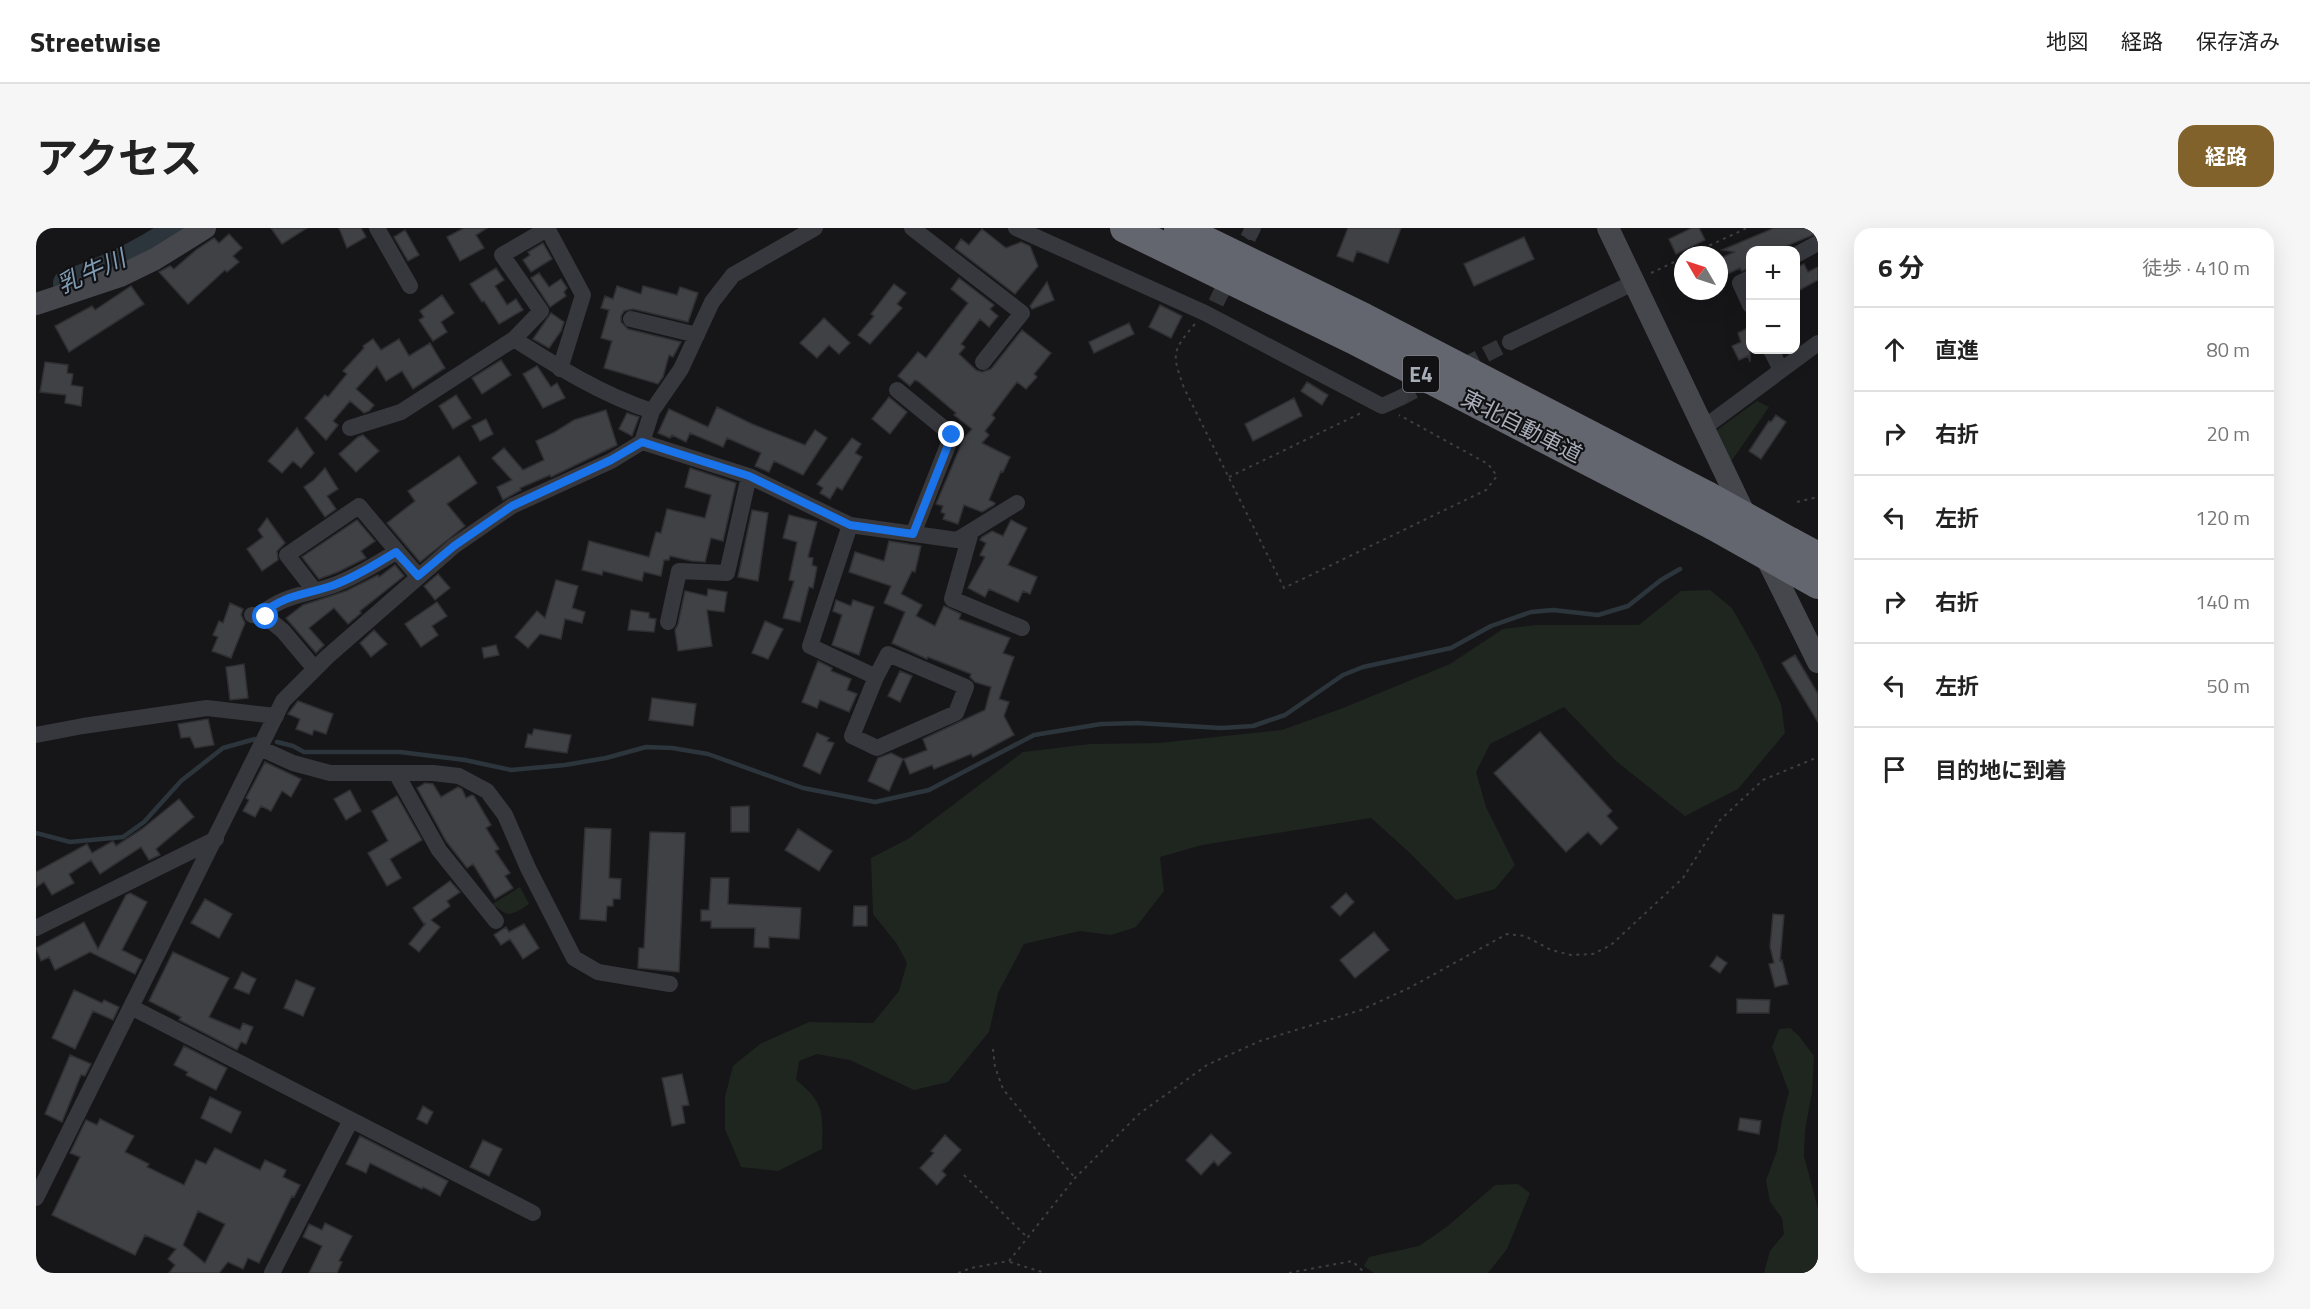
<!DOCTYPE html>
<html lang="ja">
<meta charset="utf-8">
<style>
body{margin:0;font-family:"Titillium Web","Noto Sans JP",sans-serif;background:#f6f6f6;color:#222}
.controls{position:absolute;right:18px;top:18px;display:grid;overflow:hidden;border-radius:12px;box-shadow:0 6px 24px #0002}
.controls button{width:54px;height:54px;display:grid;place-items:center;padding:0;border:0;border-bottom:2px solid #e0e0e0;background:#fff;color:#222;font:30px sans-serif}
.compass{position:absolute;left:1638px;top:18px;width:54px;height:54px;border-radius:50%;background:#fff;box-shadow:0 6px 24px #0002;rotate:309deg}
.stop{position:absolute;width:18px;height:18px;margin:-14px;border:4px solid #1a73e8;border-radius:50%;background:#fff}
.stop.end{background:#1a73e8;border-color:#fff;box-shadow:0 2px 6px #0008}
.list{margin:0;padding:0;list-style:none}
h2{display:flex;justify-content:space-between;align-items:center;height:78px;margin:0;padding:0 24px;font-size:26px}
h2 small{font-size:20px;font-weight:400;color:#767676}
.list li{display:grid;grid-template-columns:39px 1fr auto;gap:18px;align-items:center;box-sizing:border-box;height:84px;padding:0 24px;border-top:2px solid #e0e0e0}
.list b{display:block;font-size:22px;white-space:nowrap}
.list em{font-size:20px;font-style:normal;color:#767676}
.icon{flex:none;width:33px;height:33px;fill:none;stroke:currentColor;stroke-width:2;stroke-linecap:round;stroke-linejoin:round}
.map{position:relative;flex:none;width:1782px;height:1045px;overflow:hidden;border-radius:18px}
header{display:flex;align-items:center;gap:36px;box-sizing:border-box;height:84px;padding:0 30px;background:#fff;border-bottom:2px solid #e0e0e0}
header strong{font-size:28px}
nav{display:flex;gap:33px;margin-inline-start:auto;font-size:21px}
.intro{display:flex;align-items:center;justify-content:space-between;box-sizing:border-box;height:144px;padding:0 36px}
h1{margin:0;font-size:42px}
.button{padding:15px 27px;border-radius:18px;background:#80622a;color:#fff;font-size:21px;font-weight:700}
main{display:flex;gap:36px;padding:0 36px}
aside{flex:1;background:#fff;border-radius:18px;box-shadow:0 6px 24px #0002}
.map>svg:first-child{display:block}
</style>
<header>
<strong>Streetwise</strong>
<nav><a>地図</a><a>経路</a><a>保存済み</a></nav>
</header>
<div class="intro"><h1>アクセス</h1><a class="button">経路</a></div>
<main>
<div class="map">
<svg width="1782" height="1045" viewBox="0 0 1782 1045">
<rect width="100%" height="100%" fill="#161618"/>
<path fill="#1e261f" d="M1721 173 1733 179 1694 235 1677 205Z
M1674 362 1696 380 1722 426 1745 476 1749 505 1702 561 1649 588 1580 533 1528 479 1454 516 1440 544 1450 579 1479 637 1459 661 1420 672 1374 625 1335 590 1166 617 1124 629 1128 663 1100 699 1075 707 1044 703 988 716 962 765 953 804 912 854 878 862 814 832 781 826 763 833 760 852C789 875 787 886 786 921L742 943 705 939 689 901V869L697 838 724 816 773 794 837 795 863 763 871 735 861 716 837 686 835 630 872 611 987 524 1054 516 1123 515 1246 502 1307 480 1414 436 1467 401 1500 397H1603L1645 363Z
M484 659 493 676C487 680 477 688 469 685 464 682 461 679 455 677Z
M1754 800 1763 808 1778 828 1776 864 1769 902 1768 928 1782 981V1045H1728L1734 1023 1748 1006 1746 990 1734 974 1730 952 1741 923 1746 891 1753 864 1736 819 1743 801Z
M1482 956 1494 965 1471 1021 1452 1045H1338L1328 1038 1333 1029 1383 1018 1412 998 1459 957Z"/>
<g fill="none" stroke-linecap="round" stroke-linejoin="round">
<path stroke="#2c353c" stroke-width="4.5" d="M241 514 257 518 268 524H364L429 532 475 542 529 537 570 530 610 519 636 520 672 526 767 560 839 574 893 562 998 507 1065 496 1101 495 1185 500 1217 498 1249 487 1307 447 1327 439 1415 420 1455 398 1495 384 1517 382 1562 387 1592 378 1625 352 1644 341
M0 605 34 614 87 609 108 594 145 553 187 520 219 511"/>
<path stroke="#2c353c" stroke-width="26" d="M30 55C68 42 109 23 141 0"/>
</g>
<path fill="#404145" stroke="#303034" stroke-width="1.5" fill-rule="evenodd" d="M235 0H271L246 16Z
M303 0H325L330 9 311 20Z
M428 0H451L440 7 448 20 424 33 411 9Z
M1312 0H1365L1352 35 1321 23 1317 34 1301 28Z
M1656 0H1663L1669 12 1640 26 1633 11Z
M1738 0H1782V5L1740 22H1714V40L1706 43 1704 40 1683 50V31L1698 24 1686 22Z
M946 1 970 20 985 14 994 18 1002 38 979 66 919 20 925 11 933 17Z
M369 2 383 27 372 33 358 9Z
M193 6 206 20 197 28 203 34 191 44 189 42 152 76 123 44 134 38 138 41 160 22 178 10 183 15Z
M1488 9 1498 31 1438 58 1428 36Z
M507 15 516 31 495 44 487 32 494 27 492 24Z
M1768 36 1772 44 1782 39V52L1760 64V40Z
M460 40 468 52 459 58 471 77 480 71 487 82 463 96 448 73 446 74 434 56Z
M503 45 513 59 525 51 531 60 528 64 530 68 514 79 495 50Z
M923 50 958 77 954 81 962 88 953 99 944 91 925 116 929 119 923 126 940 142 946 144 955 141 986 102 1015 125 998 146 1001 149 990 161 981 154 956 187 959 190 949 203 953 207 946 215 974 229 967 244 965 243 953 272 959 275 958 277 946 284 928 277 922 296 907 291 909 286 905 284 907 278 900 276 928 210 936 201 918 187 920 185 883 154 879 152 874 158 862 148 882 124 890 130 932 75 915 61Z
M1011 54 1018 72 996 81 994 78Z
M858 56 870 65 861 76 866 80 834 116 822 107 838 88 835 86Z
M95 58 108 76 33 124 19 98 56 78 59 82Z
M581 58 605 66 607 58 641 67 644 59 662 65 652 94 597 81 588 83 585 88V94L592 101 645 114 637 129 633 127 627 149 622 156 568 140 576 113 565 110 573 82 565 80 569 68 577 71Z
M406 67 418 85 405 94 411 104 397 113 383 92 388 89 384 83Z
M1124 77 1146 88 1135 110 1113 99Z
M515 85 528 94 525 103 513 120 497 111Z
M788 90 814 115 803 126 793 117 781 130 764 115Z
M1093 95 1098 106 1058 125 1053 114Z
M1714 99V134L1712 128 1703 132 1696 118 1705 114 1702 105Z
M337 111 345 122 363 111 373 128 394 115 409 140 377 161 366 143 350 153 341 138 320 161 338 177 333 183 328 185 314 173 297 193 302 197 290 212 269 190 289 167 292 169 311 146 307 143 328 120 327 118Z
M465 132 475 147 446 166 436 150Z
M9 134 32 137 31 145 37 146 35 157 47 159 45 178 29 175 30 167 4 164Z
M501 138 515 159 521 155 529 170 507 180 487 146Z
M1271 154 1292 167 1286 177 1265 163Z
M420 167 435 190 417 201 403 178Z
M853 169 871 184 854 206 836 191Z
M1258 170 1266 188 1217 213 1209 196Z
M681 179 716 196 769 217 779 202 791 210 767 247 738 233 733 244 719 238 725 225 691 210 687 219 654 205 650 214 636 207 634 210 622 205 633 181 672 199Z
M570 182 581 217 515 249 514 247 484 260 485 262 467 272 461 259 476 252 456 230 468 220 487 242 508 232 500 213 519 204 538 192Z
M591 185 603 189 596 208 583 201Z
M1740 187 1750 194 1725 231 1713 223 1733 193 1735 194Z
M450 191 457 206 444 213 436 198Z
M261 200 278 225 265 240 257 233 246 245 232 233Z
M327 207 343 223 320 244 303 226 322 209Z
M816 210 825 216 819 225 826 229 806 262 801 259 794 271 784 265 787 260 781 256Z
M423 228 441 255 411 276 429 298 384 334 351 295 379 273 372 263Z
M289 240 302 261 291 268 300 281 289 289 268 259 278 252Z
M654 240 700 255 687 313 675 310 669 334 656 333 634 328 633 332H628L625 348 608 344 606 353 567 343 566 347 546 342 553 313 613 329 620 304 625 305 631 281 669 290 675 267 649 259Z
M716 282 732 285 722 353 702 349Z
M753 287 781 294 772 329 777 330 776 337 781 339 777 360 773 359 764 394 747 390 758 353 753 352 761 314 747 310Z
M231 290 249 315 241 323 242 332 226 343 211 321 227 309 222 302Z
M321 292 339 313 325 323 330 330 302 344 283 351 266 329Z
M975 292 991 300 972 337 1001 349 994 366 987 363 982 374 953 361 949 369 932 360 949 329 944 327 950 315 944 312 946 309 956 303 967 308Z
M853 313 885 318 879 344 876 343 865 366 886 377 880 388 899 398 908 378 925 386 923 391 974 410 967 425 978 429 963 471 973 474 968 488 978 507 937 529 935 526 898 541 896 537 874 546 868 531 891 522 887 511 949 482 955 459 939 454 934 449 935 446 892 429 891 431 856 415 869 384 848 375 855 358 813 344 819 324 848 333Z
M359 337 368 348 324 383 325 385 312 396 298 380 273 400 288 417 280 425 250 390 267 377 310 363 342 347 343 349Z
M402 346 414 360 399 372 388 358Z
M520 352 542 358 536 380 549 384 546 395 529 391 525 411 504 406 492 420 479 409 501 383 509 390Z
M672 361 691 364 688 384 671 382 676 418 642 423 639 402 642 396 649 363 671 368Z
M800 372 815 378 817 372 838 379 823 427 796 417 806 387 797 383Z
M401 374 411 388 396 398 402 407 385 419 369 396Z
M194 375 207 381 205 387 209 395 195 430 176 423 182 409 177 407 183 393 187 395Z
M595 382 613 385V390L620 391 618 404 592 402Z
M729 393 747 401 732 431 716 425Z
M338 402 351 416 335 429 324 415Z
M460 417 463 427 448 430 446 420Z
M1759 427 1782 466V494L1746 435Z
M782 433 796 440 795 443 815 451 811 462 821 466 813 484 784 472 781 480 766 474Z
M208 436 212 470 194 472 190 439Z
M864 443 876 448 864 474 852 468Z
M616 470 660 476 657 498 613 492Z
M262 473 297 486 290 506 278 502 276 507 260 501 264 491 252 486Z
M172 491 178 517 159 520 154 509 145 510 142 496Z
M498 501 535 507 531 525 489 519 492 506 496 507Z
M1504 504 1576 583 1571 588 1582 600 1565 617 1552 604 1530 624 1458 545Z
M781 505 793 510 791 513 798 515 784 546 767 538Z
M855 525 867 531 853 563 832 553 842 530Z
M229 534 265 551 255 569 246 563 235 583 225 578 219 589 207 583 213 572 210 570Z
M389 555 397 556 405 569 422 559 426 561 430 570 436 567 438 568 455 597 450 600 463 621 459 623 474 645 469 648 477 660 459 671 437 636 431 640 410 613 381 560Z
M314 562 325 583 310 592 298 571Z
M361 568 386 612 354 631 365 650 351 658 332 625 352 613 336 583Z
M143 571 158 589 120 621 124 627 113 632 105 619 64 646 55 632 33 646 38 655 16 667 8 654 0 659V644L51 616 56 625 77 613 80 618 106 601Z
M713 578V604H695V579Z
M549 600 575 601 573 650 585 651 584 671H577V678H571L570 693 544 691Z
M762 601 796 623 783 643 749 622Z
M614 604 649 605 643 744 602 740 603 720H608Z
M675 650H693L692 676 765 680 763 711 733 709V720L718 719 719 700H675V693H665V682H673Z
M414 653 424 664 411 673 414 678 395 692 404 699 383 724 373 716 390 695 388 696 377 680Z
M94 665 111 674 86 722 106 732 99 746 54 724 19 742 13 729 5 733 0 720 48 694 62 721 90 667Z
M1310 665 1318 674 1304 688 1295 679Z
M169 671 196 686 183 710 155 695Z
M818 678H831V698H817Z
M1737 686 1748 687 1744 733 1746 732 1752 756 1739 759 1733 736 1738 735 1734 719Z
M488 696 503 720 487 731 474 711 465 717 458 707 470 699 473 704Z
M1338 704 1353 722 1319 750 1304 732Z
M137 724 193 750 173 789 204 802 207 795 217 799 210 816 205 814 201 822 143 792 145 789 113 773Z
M1681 728 1691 735 1684 745 1674 738Z
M206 744 220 751 213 766 198 760Z
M260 752 279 760 267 788 248 780Z
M38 762 66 775 68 772 83 779 77 792 57 783 39 821 16 810Z
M1701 771 1734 772 1733 785H1701Z
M148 818 191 840 180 862 150 847 152 844 138 837Z
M34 827 55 836 49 848 45 847 26 894 9 886Z
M646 846 653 877 646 878 649 895 636 898 626 850Z
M174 869 205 884 195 905 165 890Z
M387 878 397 884 391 896 381 891Z
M1704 890 1725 893 1723 906 1702 902Z
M64 891 98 908 89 924 113 936 111 939 148 957 160 932 170 936 179 920 224 942 229 932 250 942 247 949 264 957 258 969 256 968 223 1035 212 1030 207 1041 192 1034 183 1045H133L139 1037 132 1031 140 1021 109 1007 99 1027 16 987 44 929 34 925 50 892 61 897ZM162 983 189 996 169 1035 147 1017Z
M1175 906 1195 925 1182 938 1178 933 1165 947 1150 932Z
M909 907 925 922 906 943 910 947 901 957 884 940 898 925 895 923Z
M324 908 412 953 404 968 387 959 386 961 334 935 330 945 310 936Z
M447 912 466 921 453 948 434 939Z
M289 995 316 1008 303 1033 306 1034 301 1045H273L286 1018 267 1009 273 996 286 1002Z"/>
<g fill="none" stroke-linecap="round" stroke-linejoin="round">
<path stroke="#333438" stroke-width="16" stroke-dasharray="16 8" stroke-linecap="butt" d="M1180 75 1215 4
M1364 170 1474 114"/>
<path stroke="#3d3f44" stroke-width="2" stroke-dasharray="3 4.5" stroke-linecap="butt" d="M1653 27 1711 0
M1615 45 1647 30
M1159 96C1135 124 1136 126 1148 160L1248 360 1450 262 1461 248 1452 236 1363 187
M1193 249 1325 185
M1761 274 1782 269
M957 821 959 839 967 861 1039 950
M928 947 992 1010
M974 1034 1009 1045
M922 1045 935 1040 973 1033 1039 950 1103 886 1171 837 1224 813 1325 782 1373 760 1471 706 1489 708 1515 722 1535 727 1557 726 1575 717 1647 650 1684 592 1727 552 1782 529
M1253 1045 1316 1033 1329 1045"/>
<path stroke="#37383d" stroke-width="16" d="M341 0 374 58
M511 0 547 67 524 141
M876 0 986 85 947 134
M980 0 1169 85 1346 178 1364 170
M1215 4 1217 0
M1760 27 1782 15
M1714 50 1704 55 1714 77
M595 91 661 107
M478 111 505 83 466 27 511 1
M1474 114 1597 55
M1735 122 1745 142
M861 162 916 207 877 306
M314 200 365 184 478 111C522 139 566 167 616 183
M1666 201 1782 115
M606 214 713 248 814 297 921 312 981 275
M814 297 774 418 840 449 852 426 930 459 920 485 841 520 816 508 840 449
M935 304 916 371 986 400
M278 362 251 327 323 278 382 348
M216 387 230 389 247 403 279 441
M222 388C251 365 267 368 298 357 320 349 340 336 360 324
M632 394 643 343 691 345 713 248
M0 507 47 498 171 480 240 488
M224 520 257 535 294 545H397L423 548 451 563 469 587 492 640 538 730 562 744 634 756
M360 545 403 622 460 693
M0 700 180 611
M95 779 497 985
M0 970 247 473 291 429 418 318 476 278 575 233 606 214 616 183 645 141 676 74 697 47 779 0
M236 1045 315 892"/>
<path stroke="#45474d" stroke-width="22" d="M1572 0 1712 293
M0 76 84 48 119 31 169 0
M1727 323 1782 434"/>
<path stroke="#63666e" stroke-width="30" d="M1089 0 1317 111 1677 297
M1143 0 1328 90 1671 268
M1754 314 1782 329
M1759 343 1782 356"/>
<path stroke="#63666e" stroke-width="30" d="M1671 268 1754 314
M1677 297 1759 343"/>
</g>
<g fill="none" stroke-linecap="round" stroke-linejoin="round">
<path stroke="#1a73e8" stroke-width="8" d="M230 389 222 388C251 365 267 368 298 357 320 349 340 336 360 324L382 348 418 318 476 278 575 232 606 214 713 248 814 297 877 306 916 207"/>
</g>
<g text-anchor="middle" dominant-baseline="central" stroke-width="4.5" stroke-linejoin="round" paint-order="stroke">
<rect fill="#111113" stroke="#7b7e86" stroke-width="1.5" x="1367" y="128" width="36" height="36" rx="4.5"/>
<g font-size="21" font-weight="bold" fill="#a8adb8">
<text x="1385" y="146">E4</text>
</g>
<g font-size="22" fill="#a8adb8" stroke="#111113">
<text transform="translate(1486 198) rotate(27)">東北自動車道</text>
</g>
<g font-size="24" font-style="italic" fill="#7f9bb3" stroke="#111113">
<text transform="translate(55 43) rotate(-24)">乳牛川</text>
</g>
</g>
</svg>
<div class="controls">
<button>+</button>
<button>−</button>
</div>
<svg class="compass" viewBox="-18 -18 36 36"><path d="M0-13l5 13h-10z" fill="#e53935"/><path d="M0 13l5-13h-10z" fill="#767676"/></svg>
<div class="stop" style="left:230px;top:389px"></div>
<div class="stop end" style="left:916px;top:207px"></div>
</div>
<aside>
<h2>6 分<small>徒歩 · 410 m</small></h2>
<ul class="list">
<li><svg class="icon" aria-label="ahead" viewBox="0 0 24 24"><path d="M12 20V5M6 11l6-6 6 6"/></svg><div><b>直進</b></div><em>80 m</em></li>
<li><svg class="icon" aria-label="right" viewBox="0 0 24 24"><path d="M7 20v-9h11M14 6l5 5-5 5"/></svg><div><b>右折</b></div><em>20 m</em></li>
<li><svg class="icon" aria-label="left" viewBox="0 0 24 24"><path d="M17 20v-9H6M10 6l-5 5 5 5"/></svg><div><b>左折</b></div><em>120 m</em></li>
<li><svg class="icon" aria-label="right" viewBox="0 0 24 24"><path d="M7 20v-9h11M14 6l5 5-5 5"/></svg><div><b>右折</b></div><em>140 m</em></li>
<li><svg class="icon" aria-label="left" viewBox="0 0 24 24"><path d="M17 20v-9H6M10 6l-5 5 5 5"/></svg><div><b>左折</b></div><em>50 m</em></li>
<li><svg class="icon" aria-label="arrive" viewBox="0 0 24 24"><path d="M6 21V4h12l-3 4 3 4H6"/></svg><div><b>目的地に到着</b></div></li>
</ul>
</aside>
</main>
